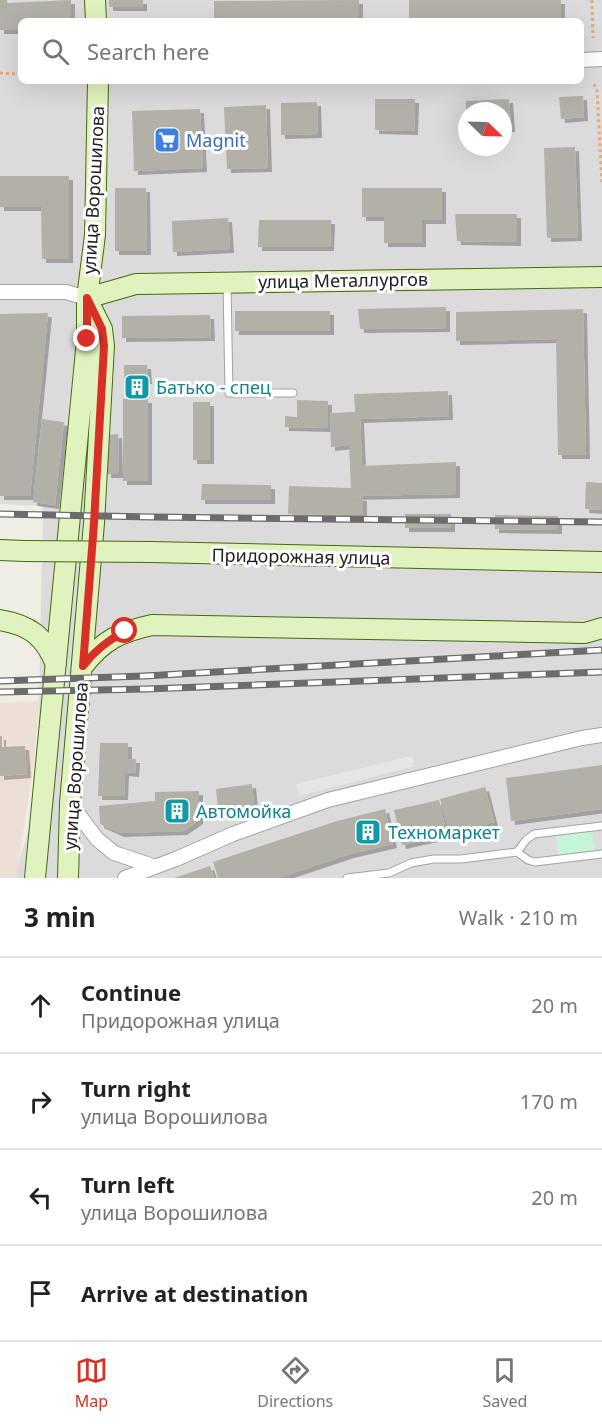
<!DOCTYPE html>
<meta charset="utf-8">
<style>
body{margin:0;font-family:"Noto Sans",sans-serif;background:#f6f6f6;color:#222}
.compass{position:absolute;left:458px;top:102px;width:54px;height:54px;border-radius:50%;background:#fff;box-shadow:0 6px 24px #0002;rotate:113deg}
.stop{position:absolute;width:18px;height:18px;margin:-14px;border:4px solid #d93025;border-radius:50%;background:#fff}
.stop.end{background:#d93025;border-color:#fff;box-shadow:0 2px 6px #0008}
.list{margin:0;padding:0;list-style:none}
h2{display:flex;justify-content:space-between;align-items:center;height:78px;margin:0;padding:0 24px;font-size:26px}
h2 small{font-size:20px;font-weight:400;color:#767676}
.list li{display:grid;grid-template-columns:39px 1fr auto;gap:18px;align-items:center;box-sizing:border-box;height:96px;padding:0 24px;border-top:2px solid #e0e0e0}
.list b{display:block;font-size:22px;white-space:nowrap}
.list p{margin:0;font-size:20px;white-space:nowrap;color:#767676}
.list em{font-size:20px;font-style:normal;color:#767676}
.icon{flex:none;width:33px;height:33px;fill:none;stroke:currentColor;stroke-width:2;stroke-linecap:round;stroke-linejoin:round}
.map{position:relative;flex:none;width:602px;height:878px;overflow:hidden}
.search{position:absolute;background:#fff;box-shadow:0 6px 24px #0002;left:18px;right:18px;top:18px;height:66px;display:flex;align-items:center;gap:15px;box-sizing:border-box;padding:0 21px;border-radius:9px;color:#767676;font-size:22px}
.sheet{height:462px;background:#fff}
nav{display:flex;justify-content:space-around;align-items:center;box-sizing:border-box;height:84px;border-top:2px solid #e0e0e0;background:#fff;font-size:16px;color:#767676}
nav a{display:grid;justify-items:center;gap:3px}
nav .on{color:#d93025}
.map>svg:first-child{display:block}
</style>
<div class="map">
<svg width="602" height="878" viewBox="0 0 602 878">
<defs>
<filter id="shadow"><feDropShadow dx="4" dy="4" stdDeviation="0" flood-color="#0004"/></filter>
</defs>
<rect width="100%" height="100%" fill="#eeeee5"/>
<path fill="#dcdbdb" fill-rule="evenodd" d="M0 0H602V878H14L37 802 43 506 0 504ZM21 21H581V81H21ZM467 111H503V147H467Z"/>
<path fill="#edded6" d="M39 701 34 762 16 878H0V703Z"/>
<path fill="#c6f4d8" d="M592 832 595 851 558 855 556 836Z"/>
<path fill="#e6e6e6" d="M412 756 414 766 299 796 296 784Z"/>
<path fill="#b3b0a8" filter="url(#shadow)" d="M0 0H7V3L71 0V21H21V30H0Z
M109 0H143V7H109Z
M359 0V21H214V1Z
M409 0H561V21H409Z
M583 96 584 117 561 119 559 97Z
M375 99H415L414 131 375 130Z
M509 99 511 128 503 129V111H466V101Z
M317 102 318 134 281 135V103Z
M266 105 268 168 227 169 224 107Z
M200 109 203 168 134 171 132 111Z
M575 147 578 237 547 238 544 148Z
M0 176H69V259H42L41 207H0Z
M115 188H146L147 251H115Z
M362 188H442V220H422V243H384V217H362Z
M455 214H517V242L457 241Z
M228 218 230 249 173 252 172 221Z
M259 220H331L330 247H258Z
M446 307V328L360 329 358 309Z
M583 309 586 455H558L556 339 456 341V312Z
M235 311H330V331H235Z
M48 313 30 496H0V314Z
M210 315 211 337 122 338V316Z
M124 365H147L148 380H124Z
M131 382H143V392L131 393Z
M448 391 449 416 360 419 362 466 456 462V494L350 496 363 497V515L288 514 289 486 351 488 349 445 331 447 330 413 355 412 354 394Z
M123 399H148V481H123Z
M297 400 328 401V428L285 427V416L297 417Z
M193 402H210V460H193Z
M42 419 64 422 55 505 33 502Z
M118 434 119 474H107V435Z
M586 482 602 483V510L585 509Z
M202 484 271 485V500H201Z
M405 514H451V528H405Z
M495 515 558 516V530L495 529Z
M0 736H2V747L25 746 27 774 0 776Z
M100 743H128V759H136L135 773 125 772 124 796H98Z
M602 765V809L511 821 506 778Z
M252 784 254 804 218 809 216 789Z
M485 787 494 822 450 834 440 799Z
M199 791V820L183 831 120 833 100 824 99 806 155 801V792Z
M439 800 447 835 402 845 394 810Z
M385 809 393 844 350 854 278 878H218L213 862 337 821Z
M210 866 214 878H174Z"/>
<g fill="none" stroke-linecap="round" stroke-linejoin="round">
<g stroke="#a2a2a2" stroke-width="9">
<path id="service" d="M227 283 229 393H293
M517 852 528 860 535 862 602 854
M347 878 389 873 411 863 434 859H461L517 852 526 840 534 834 602 826"/>
</g>
<g stroke="#a2a2a2" stroke-width="16">
<path id="minor" d="M581 60 602 59
M0 292H66L87 298
M70 803 97 839 114 853 153 866
M125 878 176 859 233 834 328 800 582 738 602 735"/>
</g>
<g stroke="#456a10" stroke-width="22">
<path id="secondary" d="M95 0 96 21
M87 298 136 284 602 277
M0 550 24 551
M150 552 602 562
M0 620C30 625 44 636 56 664
M83 666C103 640 120 632 152 625L585 633 602 628
M35 878 87 340V298L95 235 98 81
M68 878 70 803 94 523 104 346 102 329 89 303"/>
</g>
<path stroke="#eca778" stroke-width="3" stroke-dasharray="3 3" stroke-linecap="butt" d="M592 0 593 38
M0 73 21 74
M594 84 597 90 602 184"/>
<use href="#service" stroke="#fff" stroke-width="7"/>
<use href="#minor" stroke="#fff" stroke-width="14"/>
<use href="#secondary" stroke="#e0f3be" stroke-width="20"/>
<g stroke="#6c6c6c" stroke-width="7">
<path id="rail" d="M0 514 152 517 602 522
M0 681 144 676 602 650
M0 692 146 689 602 672"/>
</g>
<use href="#rail" stroke="#fff" stroke-width="4.5" stroke-dasharray="14" stroke-linecap="butt"/>
<g stroke="#456a10" stroke-width="22" stroke-linecap="butt">
<path id="secondary-bridge" d="M24 551 150 552"/>
</g>
<use href="#secondary-bridge" stroke="#e0f3be" stroke-width="20"/>
</g>
<g fill="none" stroke-linecap="round" stroke-linejoin="round">
<path stroke="#d93025" stroke-width="8" d="M87 339V298L102 329 104 346 94 523 83 666C95 650 108 641 125 631"/>
</g>
<defs>
<g id="supermarket-square" transform="scale(1.35)"><rect x="-9" y="-9" width="18" height="18" rx="4" fill="#3f7fe0" stroke="#fff"/><path d="M-6-5.5h2.5l.6 2H6L4.5 2H-2.5L-4.4-4H-6ZM-1.5 3.2a1.3 1.3 0 1 0 .1 0ZM3 3.2a1.3 1.3 0 1 0 .1 0Z" fill="#fff"/></g>
<g id="building-square" transform="scale(1.35)"><rect x="-9" y="-9" width="18" height="18" rx="4" fill="#0f9aa8" stroke="#fff"/><path d="M-4-6H4V6H1V3H-1V6H-4ZM-2.5-4.3h1.7v1.8h-1.7ZM.8-4.3h1.7v1.8H.8ZM-2.5-1h1.7V.8h-1.7ZM.8-1h1.7V.8H.8Z" fill="#fff"/></g>
</defs>
<g fill-rule="evenodd">
<use href="#supermarket-square" x="167" y="140"/>
<use href="#building-square" x="137" y="387"/>
<use href="#building-square" x="177" y="811"/>
<use href="#building-square" x="368" y="832"/>
</g>
<g text-anchor="middle" dominant-baseline="central" stroke-width="6" stroke-linejoin="round" paint-order="stroke">
<g font-size="18" fill="#366cbe" stroke="#fff" text-anchor="start">
<text x="186" y="140">Magnit</text>
</g>
<g font-size="18" fill="#1e1e1e" stroke="#fff">
<text transform="translate(93 190) rotate(-87)">улица Ворошилова</text>
<text transform="translate(343 280) rotate(-1)">улица Металлургов</text>
<text transform="translate(301 556) rotate(1)">Придорожная улица</text>
<text transform="translate(75 766) rotate(-86)">улица Ворошилова</text>
</g>
<g font-size="18" fill="#0d838f" stroke="#fff" text-anchor="start">
<text x="156" y="387">Батько - спец</text>
<text x="196" y="811">Автомойка</text>
<text x="388" y="832">Техномаркет</text>
</g>
</g>
</svg>
<svg class="compass" viewBox="-18 -18 36 36"><path d="M0-13l5 13h-10z" fill="#e53935"/><path d="M0 13l5-13h-10z" fill="#767676"/></svg>
<div class="stop" style="left:125px;top:631px"></div>
<div class="stop end" style="left:87px;top:339px"></div>
<div class="search"><svg class="icon" aria-label="search" viewBox="0 0 24 24"><circle cx="10" cy="10" r="6"/><path d="M15 15l6 6"/></svg>Search here</div>
</div>
<section class="sheet">
<h2>3 min<small>Walk · 210 m</small></h2>
<ul class="list">
<li><svg class="icon" aria-label="ahead" viewBox="0 0 24 24"><path d="M12 20V5M6 11l6-6 6 6"/></svg><div><b>Continue</b><p>Придорожная улица</p></div><em>20 m</em></li>
<li><svg class="icon" aria-label="right" viewBox="0 0 24 24"><path d="M7 20v-9h11M14 6l5 5-5 5"/></svg><div><b>Turn right</b><p>улица Ворошилова</p></div><em>170 m</em></li>
<li><svg class="icon" aria-label="left" viewBox="0 0 24 24"><path d="M17 20v-9H6M10 6l-5 5 5 5"/></svg><div><b>Turn left</b><p>улица Ворошилова</p></div><em>20 m</em></li>
<li><svg class="icon" aria-label="arrive" viewBox="0 0 24 24"><path d="M6 21V4h12l-3 4 3 4H6"/></svg><div><b>Arrive at destination</b></div></li>
</ul>
</section>
<nav>
<a class="on"><svg class="icon" aria-label="map" viewBox="0 0 24 24"><path d="M3 6l6-2 6 2 6-2v14l-6 2-6-2-6 2zM9 4v14M15 6v14"/></svg>Map</a>
<a><svg class="icon" aria-label="directions" viewBox="0 0 24 24"><path d="M12 3l9 9-9 9-9-9zM9 14v-3h6M13 9l2 2-2 2"/></svg>Directions</a>
<a><svg class="icon" aria-label="saved" viewBox="0 0 24 24"><path d="M7 4h10v16l-5-4-5 4z"/></svg>Saved</a>
</nav>
